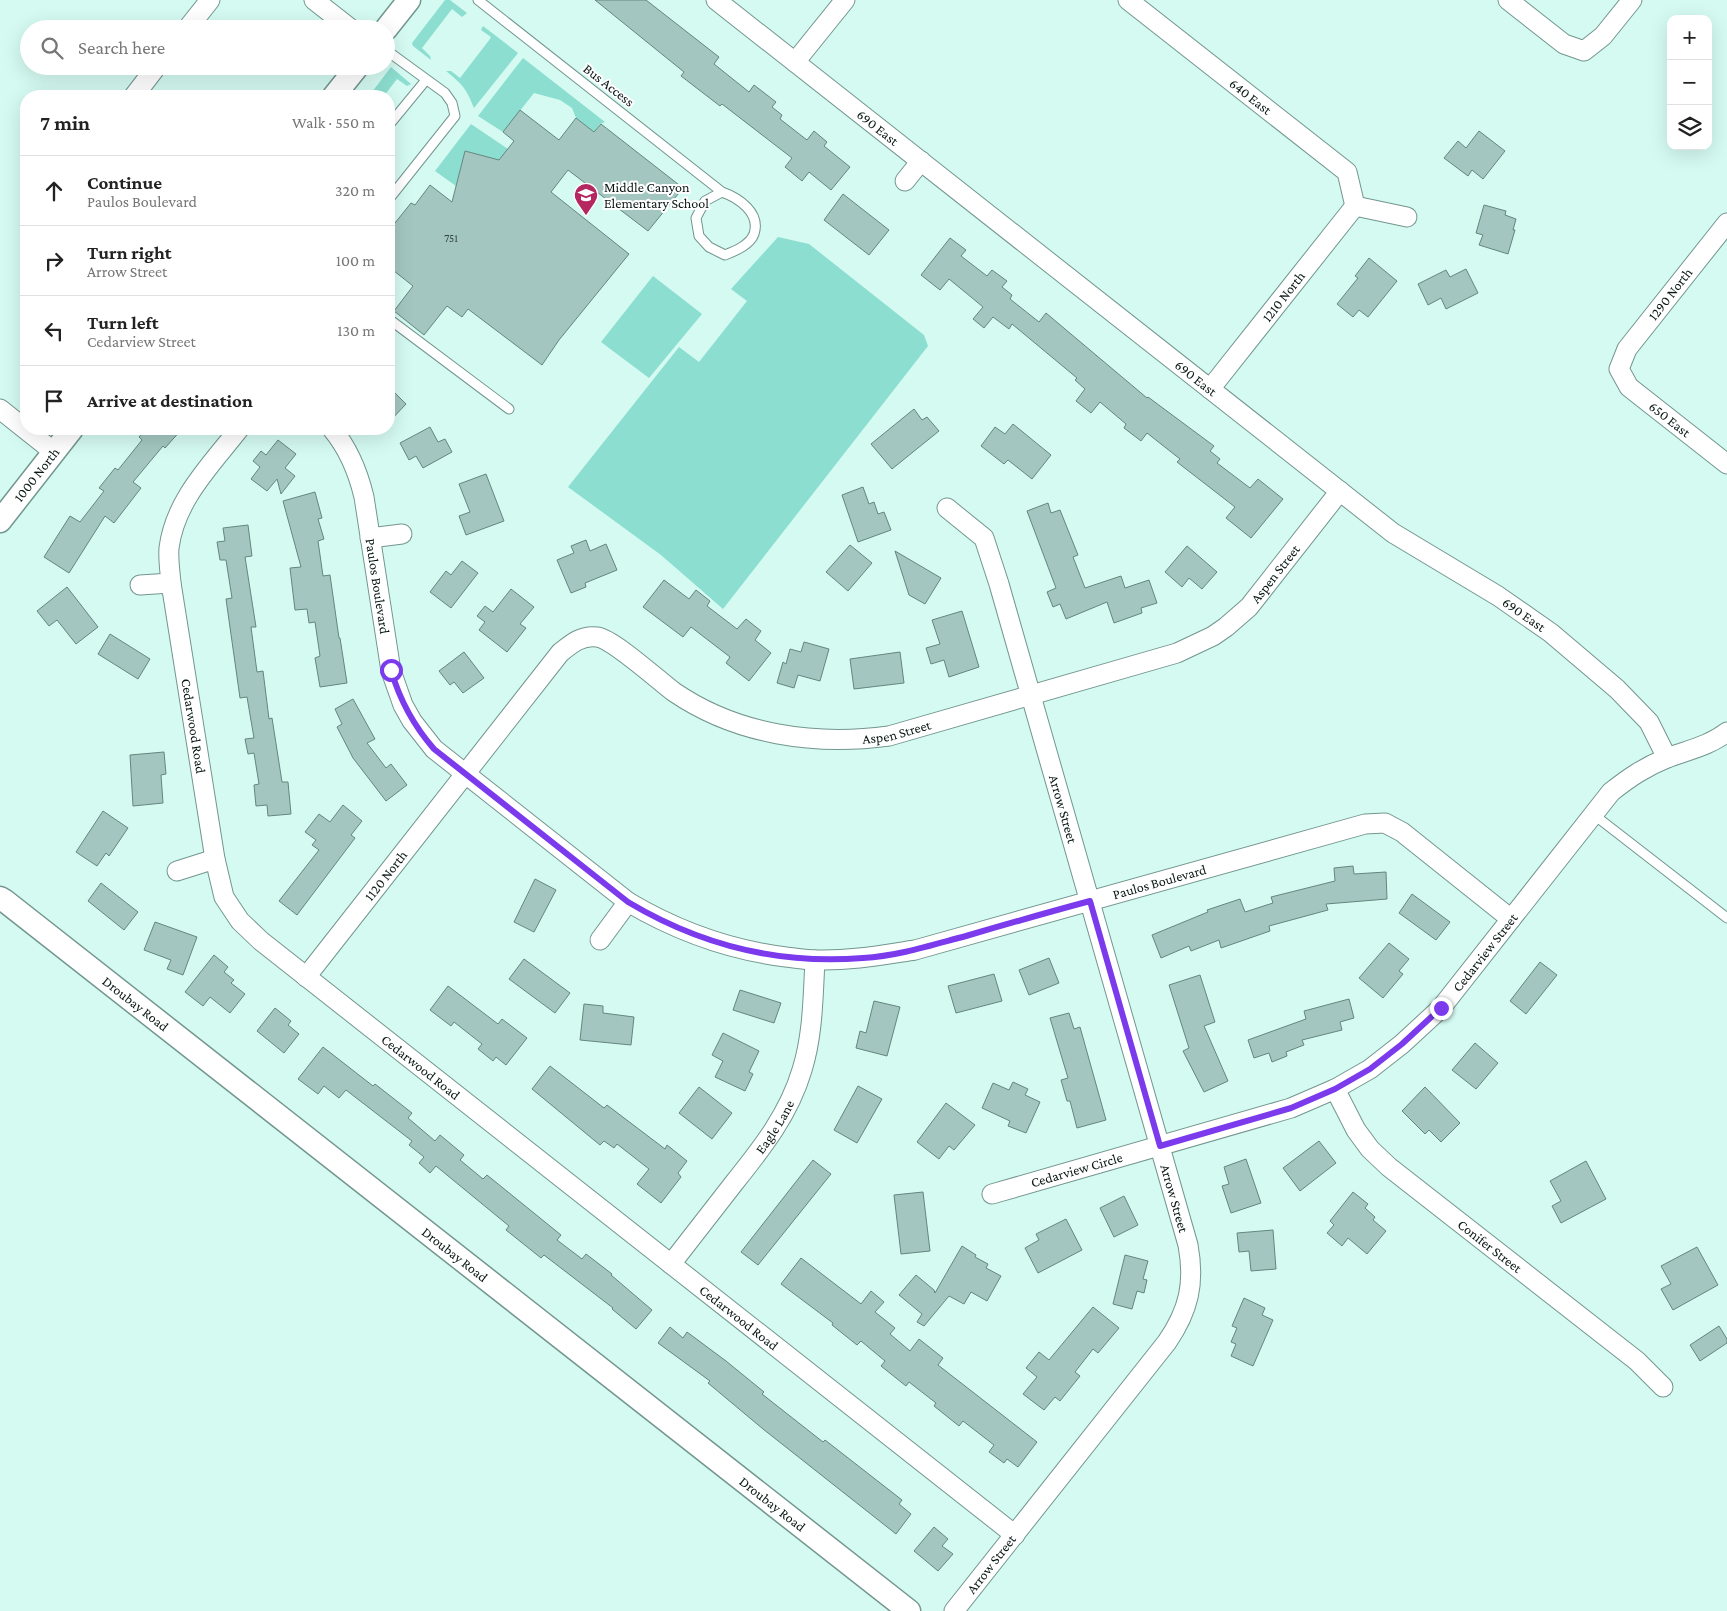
<!DOCTYPE html>
<meta charset="utf-8">
<style>
body{margin:0;font-family:"Crimson Pro",serif;background:#f6f6f6;color:#222}
.controls{position:absolute;right:15px;top:15px;display:grid;overflow:hidden;border-radius:10px;box-shadow:0 5px 20px #0002}
.controls button{width:45px;height:45px;display:grid;place-items:center;padding:0;border:0;border-bottom:1px solid #e0e0e0;background:#fff;color:#222;font:25px sans-serif}
.stop{position:absolute;width:15px;height:15px;margin:-11px;border:4px solid #7c3aed;border-radius:50%;background:#fff}
.stop.end{background:#7c3aed;border-color:#fff;box-shadow:0 1px 5px #0008}
.list{margin:0;padding:0;list-style:none}
h2{display:flex;justify-content:space-between;align-items:center;height:65px;margin:0;padding:0 20px;font-size:21px}
h2 small{font-size:16px;font-weight:400;color:#767676}
.list li{display:grid;grid-template-columns:32px 1fr auto;gap:15px;align-items:center;box-sizing:border-box;height:70px;padding:0 20px;border-top:1px solid #e0e0e0}
.list b{display:block;font-size:19px;white-space:nowrap}
.list p{margin:0;font-size:16px;white-space:nowrap;color:#767676}
.list em{font-size:16px;font-style:normal;color:#767676}
.icon{flex:none;width:28px;height:28px;fill:none;stroke:currentColor;stroke-width:2;stroke-linecap:round;stroke-linejoin:round}
.map{position:relative;flex:none;width:1727px;height:1611px;overflow:hidden}
.search{position:absolute;background:#fff;box-shadow:0 5px 20px #0002;left:20px;top:20px;width:375px;height:55px;display:flex;align-items:center;gap:12px;box-sizing:border-box;padding:0 18px;border-radius:28px;color:#767676;font-size:19px}
.panel{position:absolute;background:#fff;box-shadow:0 5px 20px #0002;left:20px;top:90px;width:375px;height:345px;border-radius:20px}
.map>svg:first-child{display:block}
</style>
<div class="map">
<svg width="1727" height="1611" viewBox="0 0 1727 1611">
<rect width="100%" height="100%" fill="#d4faf2"/>
<path fill="#8cded0" d="M445 0H450L467 13 462 17 452 9 422 48 430 56 431 60 413 46 412 43Z
M483 26 518 53 474 108C466 88 463 85 446 71H451L460 78 490 39 491 37 481 30Z
M523 58 605 122 600 124 594 132 576 118 572 108 560 100 534 93 503 132 478 116Z
M391 67 411 84 407 86 397 79 384 96H369Z
M471 124 508 149 499 160 465 151 456 186 435 171Z
M778 237 809 244 924 335 928 346 723 609 661 555 568 487 679 347 699 362 747 301 731 289Z
M653 276 702 314 649 378 601 342Z"/>
<path fill="#a3c7c0" stroke="#64867f" d="M595 0H646L719 57 714 64 749 92 754 85 776 102 772 107 782 115 780 119 807 140 814 131 827 142 824 146 850 167 831 190 809 172 802 181 785 167 792 158 722 104 720 106 681 76 684 72Z
M520 110 559 140 576 118 594 132 601 124 683 188 648 231 568 170 551 192 629 254 559 340 542 365 468 309 462 317 447 306 424 335 394 311 413 286 389 267V239L395 231 391 228 411 203 415 205 430 185 452 202 465 151 499 160 514 141 503 132Z
M1479 131 1505 151 1483 179 1472 170 1468 176 1444 158 1458 141 1466 148Z
M843 194 889 230 869 255 824 220Z
M1484 205 1506 211 1505 215 1516 219 1513 230H1515L1508 254 1479 245 1483 235 1476 233Z
M950 238 966 250 961 256 987 276 992 270 1007 281 1002 287 1012 295 1010 299 1039 322 1046 313 1147 398 1148 397 1214 446 1210 451 1220 459 1217 463 1250 488 1258 479 1283 499 1251 538 1226 518 1235 507 1177 462 1180 459 1147 433 1141 441 1124 428 1126 424 1100 402 1091 413 1076 401 1085 389 1075 380 1077 378 1012 324 1009 329 993 317 984 328 973 319 983 307 971 297 949 279 940 290 921 275Z
M1369 258 1397 281 1368 317 1359 310 1353 317 1337 304 1358 278 1355 276Z
M1466 269 1478 293 1446 309 1441 298 1428 305 1418 284 1446 270 1450 277Z
M389 387 406 404 389 422Z
M914 409 922 420 927 417 939 431 892 469 871 444Z
M1013 424 1051 455 1032 479 1008 460 1004 464 981 446 995 427 1005 434Z
M430 427 438 442 445 439 452 452 423 468 416 456 409 460 400 443Z
M146 429H182L165 448 163 446 133 482 141 488 114 523 105 516 69 573 44 557 70 516 80 522 104 491 99 488 115 468 118 470 142 440 139 437Z
M278 440 296 454 285 468 295 476 281 494 277 479 267 491 251 479 260 467 253 461 261 451 266 455Z
M486 474 504 521 466 535 459 516 470 512 459 484Z
M863 487 869 504 874 502 878 514 884 512 891 530 858 542 842 495Z
M315 492 322 518 318 519 324 539 318 541 323 576 330 575 339 638H340L347 683 320 687 315 658 320 656 315 622 309 623 307 609 295 610 290 568 301 567 283 501Z
M1048 503 1051 513 1060 510 1078 555 1073 557 1085 588 1121 576 1125 588 1149 580 1157 603 1141 608 1142 613 1114 623 1107 602 1066 619 1060 604 1053 607 1047 592 1056 588 1027 511Z
M248 525 252 556 245 557 256 627H251L257 672 263 671 269 719 272 718 282 782H288L291 814 268 816 267 805 256 806 254 785 259 784 254 753 248 754 245 739 254 738 247 697 240 698 226 599 232 598 226 560H220L217 542 225 541 223 528Z
M586 540 590 551 606 544 617 570 585 583 586 587 571 593 557 560 574 553 571 546Z
M850 545 872 563 848 591 826 572Z
M1187 546 1217 572 1202 589 1189 578 1182 587 1165 572Z
M895 551 941 578 925 604 909 595Z
M462 561 478 573 451 608 430 592 446 571 451 575Z
M664 580 689 599 696 590 710 601 707 606 737 629 746 619 761 631 755 640 771 653 749 681 726 663 730 657 691 627 683 637 643 607Z
M67 587 98 627 76 644 57 620 49 626 37 611Z
M511 589 534 607 520 624 526 628 507 652 479 630 485 622 477 616 485 606 493 612Z
M962 611 979 667 949 677 944 660 931 664 926 648 940 644 932 620Z
M110 634 150 659 138 679 98 654Z
M804 642 829 649 820 681 798 675 794 688 777 683 783 662 786 664 790 649 801 652Z
M464 652 484 678 463 693 454 682 450 685 439 671Z
M900 652 904 683 854 689 850 659Z
M353 699 375 739 367 743 386 768 391 764 407 785 386 801 353 758 337 727 342 724 335 709Z
M164 752 166 774 161 775 163 803 133 806 130 755Z
M343 805 362 821 351 835 355 838 297 915 279 901 319 850 312 845 316 840 305 832 319 814 330 822Z
M103 811 128 828 109 856 106 853 97 866 76 852Z
M1353 866 1354 874 1386 872 1387 899 1326 904 1328 910 1269 926 1270 931 1221 948 1219 940 1191 951 1189 946 1161 958 1152 935 1208 912 1207 910 1240 899 1245 912 1273 903 1271 897 1335 881 1334 868Z
M535 879 556 890 534 932 514 922Z
M101 883 138 912 124 930 88 901Z
M1412 894 1450 922 1436 940 1399 913Z
M155 922 197 937 183 975 167 969 171 960 144 950Z
M1389 943 1409 959 1399 971 1403 974 1383 998 1359 978Z
M214 955 228 967 224 972 234 980 231 983 245 994 230 1013 210 997 203 1006 185 992Z
M1049 958 1059 983 1029 995 1019 970Z
M524 959 570 993 555 1013 509 979Z
M1540 962 1557 975 1526 1014 1510 1001Z
M994 974 1002 1001 956 1013 948 986Z
M1200 975 1215 1022 1204 1026 1228 1081 1204 1092 1183 1051 1189 1048 1169 985Z
M448 986 498 1024 502 1019 527 1038 506 1065 496 1057 493 1061 478 1049 482 1044 454 1022 451 1026 430 1010Z
M740 990 781 1003 774 1023 733 1010Z
M1349 999 1354 1018 1340 1022 1342 1030 1302 1040 1304 1045 1286 1052 1287 1056 1272 1062 1269 1053 1254 1058 1248 1040 1306 1019 1304 1011Z
M874 1001 900 1007 887 1056 856 1048 860 1031 866 1033Z
M584 1004 603 1006V1013L634 1017 631 1045 580 1040Z
M275 1008 291 1021 288 1025 299 1034 284 1053 257 1031Z
M1069 1013 1074 1029 1080 1027 1106 1120 1077 1128 1070 1101H1067L1061 1080 1068 1078 1050 1018Z
M723 1033 759 1051 749 1072 753 1074 745 1091 715 1077 723 1061 712 1055Z
M1475 1043 1498 1063 1476 1089 1452 1070Z
M323 1047 373 1086 375 1084 412 1113 408 1118 435 1141 440 1135 464 1155 460 1160 483 1179 487 1175 561 1235 557 1240 582 1259 586 1254 612 1274 611 1275 652 1310 636 1329 612 1309 613 1308 544 1255 541 1258 506 1230 509 1226 436 1166 430 1173 419 1163 424 1157 409 1145 412 1141 346 1090 339 1098 324 1086 318 1094 298 1079Z
M550 1066 604 1108 607 1105 665 1149 667 1145 687 1161 678 1173 681 1177 661 1203 637 1184 649 1169 617 1144 614 1148 604 1141 600 1145 532 1089Z
M1013 1082 1028 1089 1025 1095 1040 1102 1026 1133 1008 1126 1010 1121 982 1108 993 1083 1009 1090Z
M858 1086 882 1099 857 1143 834 1130Z
M699 1087 732 1113 712 1139 679 1113Z
M1425 1087 1460 1123 1441 1142 1429 1130 1425 1134 1402 1111Z
M946 1103 975 1125 954 1150 949 1146 939 1159 917 1142Z
M1319 1141 1336 1163 1300 1191 1283 1168Z
M1246 1159 1261 1203 1231 1213 1222 1186 1229 1184 1224 1167Z
M813 1160 831 1174 758 1265 741 1252Z
M1586 1161 1606 1199 1561 1223 1552 1206 1561 1201 1550 1181Z
M923 1192 930 1251 901 1254 894 1195Z
M1353 1192 1368 1204 1365 1208 1375 1217 1373 1220 1386 1231 1367 1254 1348 1238 1342 1246 1327 1233 1334 1225 1330 1221Z
M1124 1196 1138 1225 1114 1237 1100 1208Z
M1066 1219 1082 1250 1038 1273 1025 1248 1039 1240 1036 1234Z
M1273 1230 1276 1269 1251 1271 1249 1251 1239 1252 1237 1233Z
M962 1246 976 1255 975 1257 988 1264 986 1268 1001 1276 987 1301 971 1292 964 1304 949 1296 924 1326 917 1322 922 1314 899 1295 916 1275 934 1290 935 1293Z
M1697 1247 1718 1285 1673 1310 1661 1289 1671 1284 1661 1266Z
M1125 1255 1148 1261 1143 1279 1147 1280 1144 1293 1137 1291 1132 1309 1113 1304Z
M801 1258 861 1304 871 1291 884 1302 875 1312 895 1328 890 1334 910 1351 919 1339 943 1358 938 1365 1037 1442 1018 1467 1007 1459 1004 1463 989 1452 994 1445 963 1421 959 1426 934 1406 936 1403 909 1382 906 1386 881 1366 885 1361 861 1341 857 1345 832 1325 833 1323 781 1284Z
M1244 1298 1265 1308 1262 1315 1273 1320 1253 1366 1231 1356 1236 1344 1231 1342 1237 1328 1232 1326Z
M1093 1307 1119 1328 1098 1353 1093 1349 1075 1372 1080 1376 1060 1401 1055 1397 1044 1410 1023 1394 1037 1377 1026 1368 1039 1352 1049 1360Z
M1719 1326 1727 1339V1343L1700 1361 1690 1345Z
M670 1327 683 1338 687 1332 726 1361 764 1392 762 1394 823 1442 825 1440 902 1500 899 1504 911 1514 896 1534 763 1429 708 1383 710 1381 658 1343Z
M934 1527 948 1539 942 1546 953 1554 938 1571 914 1551Z"/>
<g fill="none" stroke-linecap="round" stroke-linejoin="round">
<g stroke="#73968f" stroke-width="11">
<path id="service" d="M478 0 722 192
M386 50 445 93 452 103 455 116 389 199
M389 125 426 80
M722 192C739 198 761 213 754 234 750 245 735 251 725 255L709 247 699 236 696 218 705 201Z
M389 319 509 409
M1593 814 1727 918"/>
</g>
<g stroke="#73968f" stroke-width="21">
<g id="minor">
<path d="M314 0 351 29"/>
<path id="s1" d="M716 0 1393 533 1498 596 1551 633 1617 689 1649 722 1667 758"/>
<path id="s2" d="M1128 0 1347 172 1355 206"/>
<path d="M1508 0 1564 44 1584 51 1603 36 1632 0"/>
<path d="M187 29 210 0"/>
<path d="M795 62 845 0"/>
<path d="M134 96 157 66"/>
<path d="M905 181 921 161"/>
<path d="M1355 206 1407 217"/>
<path id="s3" d="M1727 223 1627 349 1619 369 1629 387 1727 464"/>
<path id="s4" d="M1210 389 1355 206"/>
<path d="M0 409 54 452"/>
<path id="s5" d="M239 429C211 465 175 500 169 548 168 559 170 571 171 583L215 859 224 897 240 921 261 941 1015 1535"/>
<path id="s6" d="M332 429C348 448 358 472 364 497L391 671 403 705 412 721 434 749 628 902C677 931 729 950 786 957 796 958 806 960 816 960 850 961 882 955 915 950L1365 824 1385 823 1402 832 1511 919"/>
<path id="s7" d="M947 508 984 538 999 584 1188 1245C1195 1283 1189 1310 1167 1342L954 1611"/>
<path d="M370 538 402 534"/>
<path d="M140 585 171 583"/>
<path d="M177 871 215 859"/>
<path d="M600 940 628 902"/>
<path id="s8" d="M306 977 560 653C571 644 581 635 597 637 613 639 658 680 674 692 737 735 815 746 889 736L1177 653 1213 636 1226 627 1249 607 1340 491"/>
<path id="s9" d="M1335 1089 1356 1130 1370 1149 1389 1167 1637 1361 1663 1387"/>
<path id="s10" d="M992 1194 1291 1108 1335 1089 1370 1069 1402 1044 1441 1008 1611 792C1630 777 1645 767 1667 758 1688 750 1709 746 1727 732"/>
<path id="s11" d="M671 1264C692 1237 713 1210 734 1183 762 1148 789 1114 802 1070 813 1035 813 997 815 960"/>
</g>
</g>
<g stroke="#73968f" stroke-width="25">
<g id="tertiary">
<path d="M386 29 409 0"/>
<path d="M334 96 358 66"/>
<path id="s12" d="M0 521 72 429"/>
<path id="s13" d="M0 898 5 901 909 1611"/>
</g>
</g>
<use href="#service" stroke="#fff" stroke-width="9"/>
<use href="#minor" stroke="#fff" stroke-width="19"/>
<use href="#tertiary" stroke="#fff" stroke-width="22"/>
</g>
<g fill="none" stroke-linecap="round" stroke-linejoin="round">
<path stroke="#7c3aed" stroke-width="6" d="M391 670C400 701 413 725 434 749L628 902C700 945 778 965 863 958 898 956 932 945 966 936 1007 924 1049 912 1090 901L1160 1146 1291 1108 1335 1089 1370 1069 1402 1044 1441 1008"/>
</g>
<defs>
<g id="school-pin" transform="scale(1.25)"><path d="M0 17L-7.5 6A9.5 9.5 0 1 1 7.5 6Z" fill="#b42760" stroke="#fff"/><path d="M0-5L7-2L0 1L-7-2ZM-4 1L0 2.5L4 1V4Q0 6-4 4Z" fill="#fff"/></g>
</defs>
<g fill-rule="evenodd">
<use href="#school-pin" x="586" y="195"/>
</g>
<g text-anchor="middle" dominant-baseline="central" stroke-width="4" stroke-linejoin="round" paint-order="stroke">
<g font-size="11" fill="#30433f">
<text x="451" y="238">751</text>
</g>
<g font-size="14" fill="#091714" stroke="#fff">
<text transform="translate(609 85) rotate(38)">Bus Access</text>
<text stroke="none"><textPath href="#s2" startOffset="156">640 East</textPath></text>
<text stroke="none"><textPath href="#s1" startOffset="206">690 East</textPath></text>
<text transform="translate(1670 294) rotate(-52)">1290 North</text>
<text stroke="none"><textPath href="#s4" startOffset="118">1210 North</textPath></text>
<text stroke="none"><textPath href="#s1" startOffset="611">690 East</textPath></text>
<text stroke="none"><textPath href="#s3" startOffset="255">650 East</textPath></text>
<text stroke="none"><textPath href="#s12" startOffset="59">1000 North</textPath></text>
<text stroke="none"><textPath href="#s8" startOffset="1201">Aspen Street</textPath></text>
<text stroke="none"><textPath href="#s6" startOffset="166">Paulos Boulevard</textPath></text>
<text stroke="none"><textPath href="#s1" startOffset="1016">690 East</textPath></text>
<text stroke="none"><textPath href="#s5" startOffset="320">Cedarwood Road</textPath></text>
<text stroke="none"><textPath href="#s8" startOffset="781">Aspen Street</textPath></text>
<text stroke="none"><textPath href="#s7" startOffset="330">Arrow Street</textPath></text>
<text stroke="none"><textPath href="#s8" startOffset="129">1120 North</textPath></text>
<text stroke="none"><textPath href="#s6" startOffset="1141">Paulos Boulevard</textPath></text>
<text stroke="none"><textPath href="#s10" startOffset="564">Cedarview Street</textPath></text>
<text stroke="none"><textPath href="#s13" startOffset="172">Droubay Road</textPath></text>
<text stroke="none"><textPath href="#s5" startOffset="755">Cedarwood Road</textPath></text>
<text stroke="none"><textPath href="#s11" startOffset="172">Eagle Lane</textPath></text>
<text stroke="none"><textPath href="#s10" startOffset="88">Cedarview Circle</textPath></text>
<text stroke="none"><textPath href="#s7" startOffset="735">Arrow Street</textPath></text>
<text stroke="none"><textPath href="#s9" startOffset="224">Conifer Street</textPath></text>
<text stroke="none"><textPath href="#s13" startOffset="578">Droubay Road</textPath></text>
<text stroke="none"><textPath href="#s5" startOffset="1160">Cedarwood Road</textPath></text>
<text stroke="none"><textPath href="#s13" startOffset="982">Droubay Road</textPath></text>
<text transform="translate(991 1564) rotate(-52)">Arrow Street</text>
</g>
<g font-size="14" fill="#091714" stroke="#fff" text-anchor="start">
<text x="604" y="187">Middle Canyon<tspan x="604" dy="16">Elementary School</tspan></text>
</g>
</g>
</svg>
<div class="controls">
<button>+</button>
<button>−</button>
<button><svg class="icon" aria-label="layers" viewBox="0 0 24 24"><path d="M12 4l9 5-9 5-9-5zM3 14l9 5 9-5"/></svg></button>
</div>
<div class="stop" style="left:391px;top:670px"></div>
<div class="stop end" style="left:1441px;top:1008px"></div>
<div class="search"><svg class="icon" aria-label="search" viewBox="0 0 24 24"><circle cx="10" cy="10" r="6"/><path d="M15 15l6 6"/></svg>Search here</div>
<section class="panel">
<h2>7 min<small>Walk · 550 m</small></h2>
<ul class="list">
<li><svg class="icon" aria-label="ahead" viewBox="0 0 24 24"><path d="M12 20V5M6 11l6-6 6 6"/></svg><div><b>Continue</b><p>Paulos Boulevard</p></div><em>320 m</em></li>
<li><svg class="icon" aria-label="right" viewBox="0 0 24 24"><path d="M7 20v-9h11M14 6l5 5-5 5"/></svg><div><b>Turn right</b><p>Arrow Street</p></div><em>100 m</em></li>
<li><svg class="icon" aria-label="left" viewBox="0 0 24 24"><path d="M17 20v-9H6M10 6l-5 5 5 5"/></svg><div><b>Turn left</b><p>Cedarview Street</p></div><em>130 m</em></li>
<li><svg class="icon" aria-label="arrive" viewBox="0 0 24 24"><path d="M6 21V4h12l-3 4 3 4H6"/></svg><div><b>Arrive at destination</b></div></li>
</ul>
</section>
</div>
